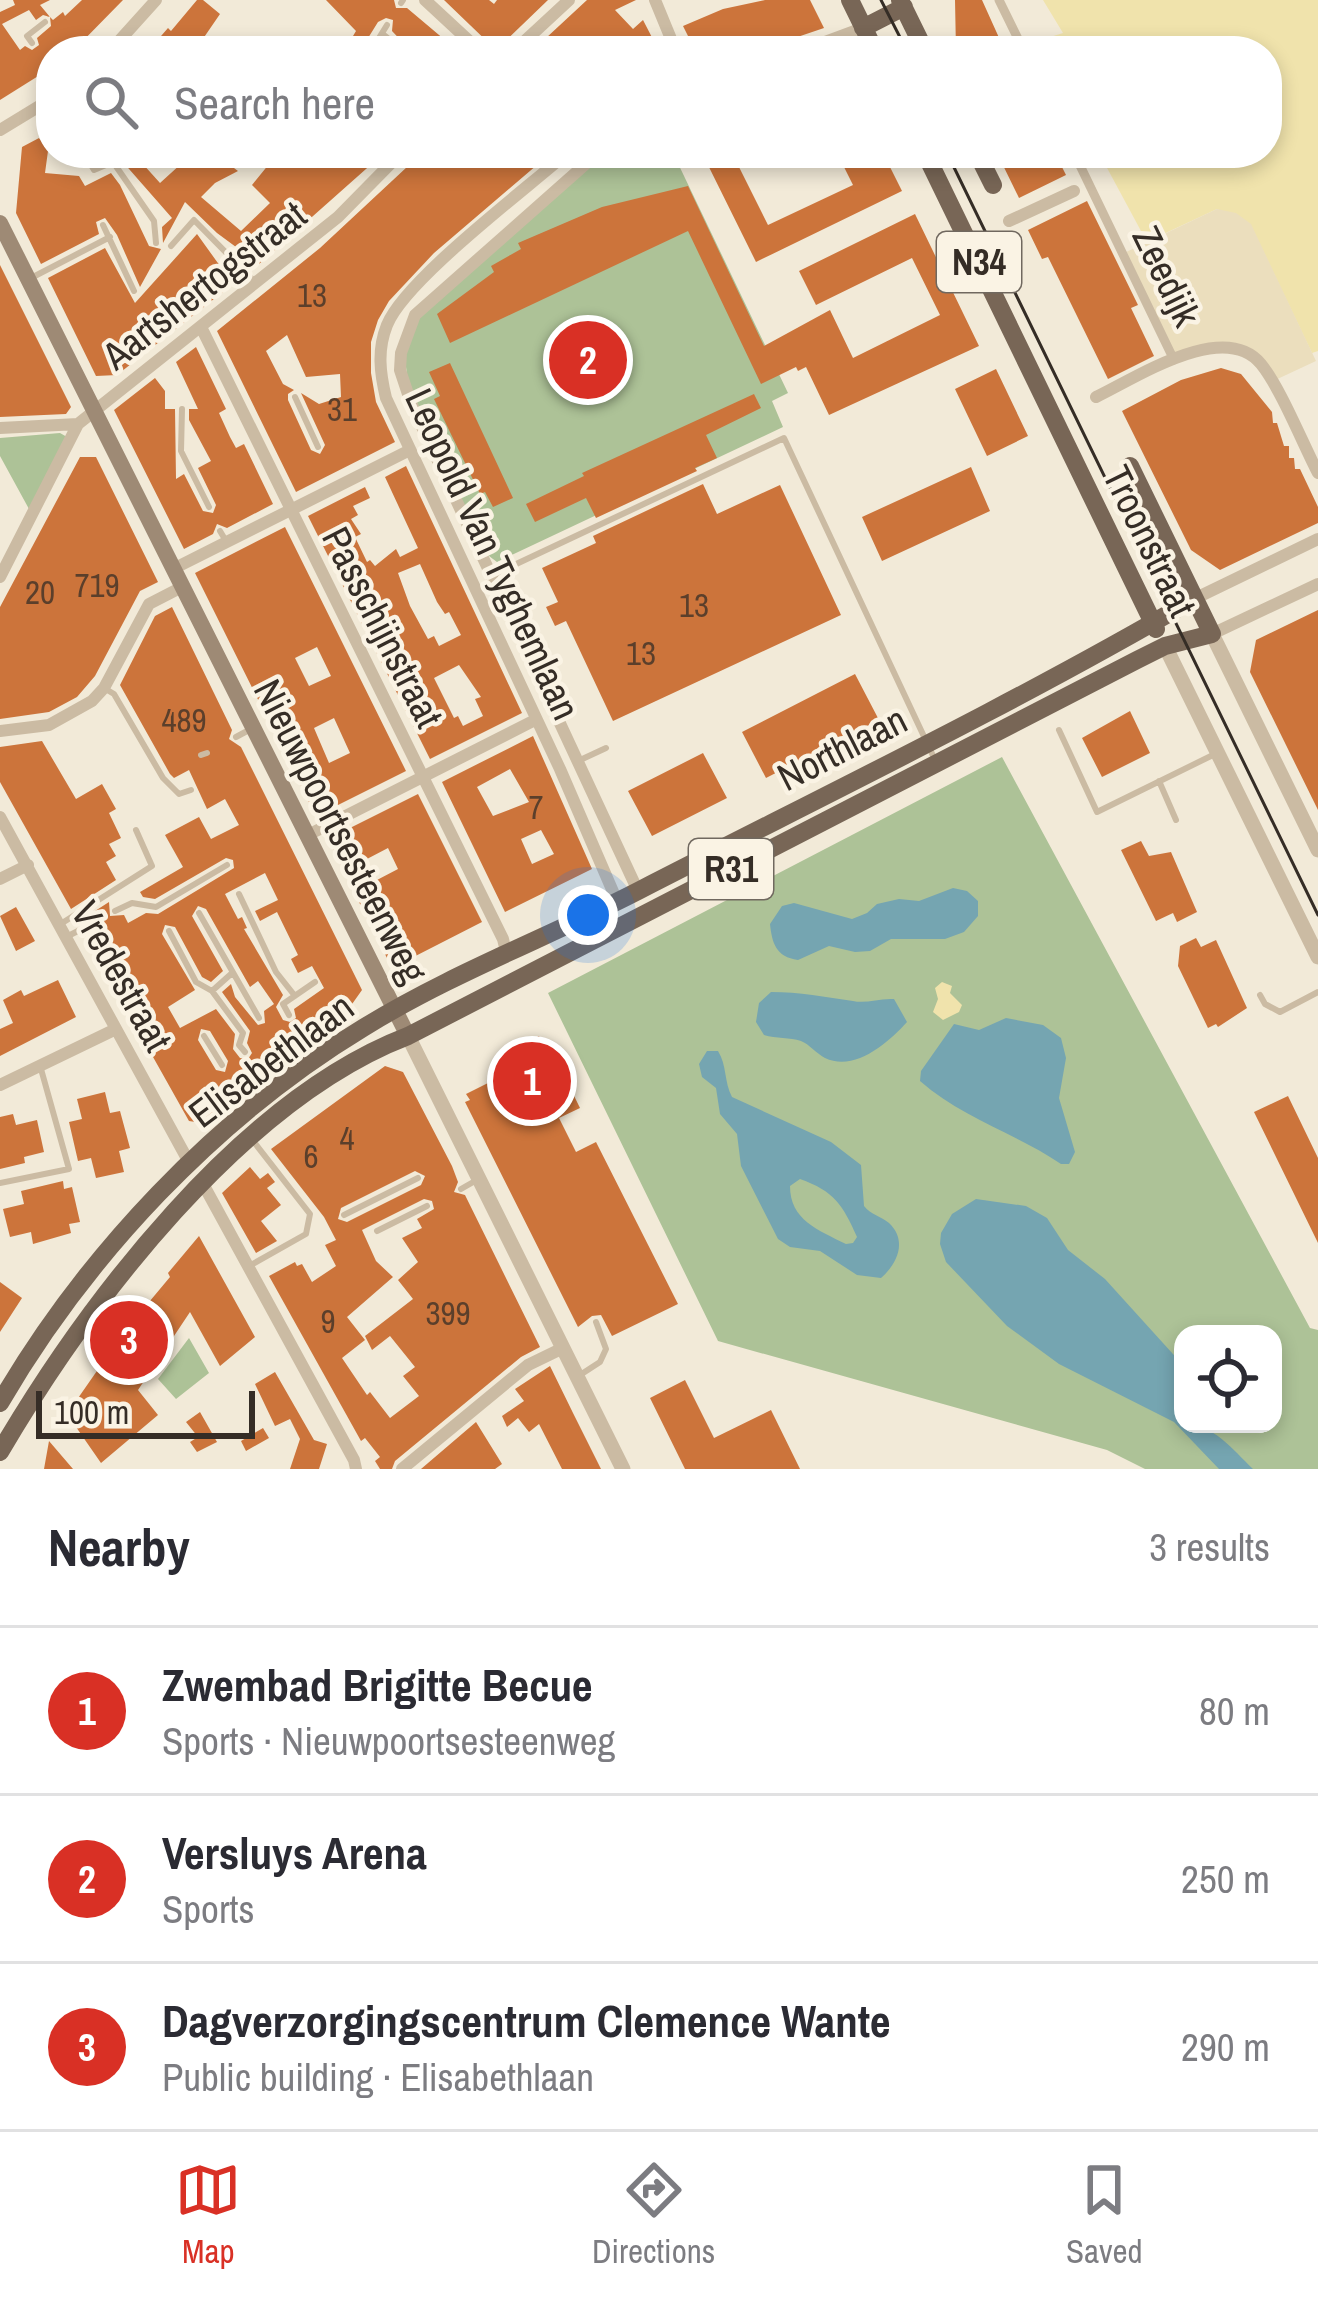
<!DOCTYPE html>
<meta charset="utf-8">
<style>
body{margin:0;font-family:"Archivo Narrow",sans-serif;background:#f2f2f3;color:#2b2b33}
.controls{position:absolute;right:36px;bottom:36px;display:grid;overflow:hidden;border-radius:24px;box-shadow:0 6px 18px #0003}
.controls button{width:108px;height:108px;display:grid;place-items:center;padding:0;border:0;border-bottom:3px solid #e1e1e2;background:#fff;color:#2b2b33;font:60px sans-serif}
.scale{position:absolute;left:36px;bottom:30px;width:219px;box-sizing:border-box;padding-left:12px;border:6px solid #352d26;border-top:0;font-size:33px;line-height:42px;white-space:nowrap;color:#352d26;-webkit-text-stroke:9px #faf3e4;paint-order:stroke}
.you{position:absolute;left:588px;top:915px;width:42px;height:42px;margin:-30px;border:9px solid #fff;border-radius:50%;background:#1a73e8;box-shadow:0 0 0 18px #1a73e833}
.badge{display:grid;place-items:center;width:78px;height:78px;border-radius:50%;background:#d93025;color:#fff;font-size:39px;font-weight:700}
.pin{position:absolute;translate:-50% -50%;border:6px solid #fff;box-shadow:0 3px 12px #0006}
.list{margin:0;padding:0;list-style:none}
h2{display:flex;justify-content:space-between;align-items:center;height:156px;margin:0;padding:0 48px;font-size:51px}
h2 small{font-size:39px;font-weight:400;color:#7c7c81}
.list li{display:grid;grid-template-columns:78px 1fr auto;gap:36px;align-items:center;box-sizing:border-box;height:168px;padding:0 48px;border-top:3px solid #e1e1e2}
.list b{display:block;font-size:45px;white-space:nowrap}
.list p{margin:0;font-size:39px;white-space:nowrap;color:#7c7c81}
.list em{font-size:39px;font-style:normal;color:#7c7c81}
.icon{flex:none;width:66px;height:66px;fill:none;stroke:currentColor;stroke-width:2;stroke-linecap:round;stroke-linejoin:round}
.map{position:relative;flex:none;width:1318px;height:1469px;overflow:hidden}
.search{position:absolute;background:#fff;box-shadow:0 6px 18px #0003;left:36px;right:36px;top:36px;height:132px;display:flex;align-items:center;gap:30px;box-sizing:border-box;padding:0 42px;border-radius:48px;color:#7c7c81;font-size:45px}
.sheet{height:660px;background:#fff}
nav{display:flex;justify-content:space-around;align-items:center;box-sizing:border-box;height:168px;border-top:3px solid #e1e1e2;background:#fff;font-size:33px;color:#7c7c81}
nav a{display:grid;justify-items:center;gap:6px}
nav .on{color:#d93025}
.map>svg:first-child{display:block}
</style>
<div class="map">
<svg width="1318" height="1469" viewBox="0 0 1318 1469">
<rect width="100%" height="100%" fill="#f2ead8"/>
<path fill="#adc297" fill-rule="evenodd" d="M602 153H673L788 393 772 401 783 427 497 562 485 553 409 392 404 350 416 320Z
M60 433 67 437 29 509 0 456V438Z
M1002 757 1310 1328 1318 1330V1469H1145L1107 1450 718 1341 548 993ZM1183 1334H1273V1424H1183Z
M189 1338 209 1373 176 1399 158 1379Z"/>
<path fill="#f0e3ac" d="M1043 0H1318V351L1312 353 1250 224 1217 209 1157 237 1141 231 1099 153H1267V51H1050L1044 39 1063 33Z
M942 982 952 986 950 993 962 1005 959 1012 943 1020 933 1012 938 999 935 988Z"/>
<path fill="#ebdebd" d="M1217 209 1236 213 1251 224 1316 361 1271 382 1238 349 1174 360 1124 253Z"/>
<path fill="#75a5b1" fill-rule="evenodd" d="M953 888 967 891 978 901V916L964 932 945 939H891L870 951 855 952 829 946 798 960C776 957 772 943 770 924L782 906 794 903 852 919 867 913 877 904 899 899 919 901Z
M771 992C799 992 826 997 853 1001 866 1004 879 998 894 999L907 1022C888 1043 855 1072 825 1058 817 1054 809 1044 801 1041 790 1037 776 1039 764 1035L756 1022 759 1003Z
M1006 1018 1043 1025 1061 1038 1066 1058 1059 1098 1075 1152 1069 1164H1061C1015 1133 962 1118 920 1081L921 1071 954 1024 979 1030Z
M707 1051H718C727 1065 724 1082 732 1097L831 1142 861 1165 864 1206C871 1215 881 1216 889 1223 908 1241 897 1264 881 1278L857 1275 820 1251 790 1247 778 1239 741 1166 737 1134 720 1114 716 1088 702 1077 699 1064ZM800 1179C834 1191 843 1205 857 1237L853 1243 846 1244C818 1230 790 1220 790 1186Z
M976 1199 1026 1206 1047 1218 1068 1250 1105 1279 1182 1364 1183 1424C1214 1424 1232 1449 1253 1469H1219L1174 1422 1059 1364 1007 1326 946 1262 940 1244 941 1233 952 1214Z"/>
<path fill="#cc743b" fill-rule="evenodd" d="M13 0H50L40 5 50 17 43 15 36 20 29 10 2 24 20 50 25 46 32 50 39 45 37 38 51 26 50 17 53 20 63 12 65 16 82 0H123L73 51H51V68L0 100V12L15 5Z
M197 0H203L220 14 196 49 148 51 168 28 171 31Z
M326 0H394L396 8H407L458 51H411L392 31 393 20 386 18 378 22 360 51H344L356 31Z
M444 0H489L494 4 497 0H548L496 50Z
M587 0H636L615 10 633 29 643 20 659 51H532Z
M765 0H810L824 28 756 51H705L691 42 683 26 723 9Z
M955 0H982L1005 51H956Z
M39 138 48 151 45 173 79 176 85 186 111 173 120 185 149 246 161 249 140 287 117 235 105 218 96 222 99 234 41 264 16 213 22 147Z
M115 153H133L160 183 193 153H214L238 171 215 183 201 197 241 231 270 203 252 185 278 153H384L259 264 217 233 185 202 163 243 162 227 172 218Z
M422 153H551L434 253 389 301 378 320 371 342V373L376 402 395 442 296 492 217 331 320 248ZM287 335 306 377 340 374 341 397 319 404 301 393 325 445 320 454 311 450 288 400V394L294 390 283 384 266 351Z
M702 153H760L737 163 768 225 853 185 837 153H883L902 191 756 262Z
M997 153H1055L1066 175 1019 198Z
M688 186 764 346 830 310 853 358 940 315 912 258 816 305 799 271 915 214 979 346 829 415 806 367 798 371 796 367 761 384 688 231 450 343 437 314 494 272 491 266 521 249 518 243 602 207Z
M1087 201 1138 305 1131 308 1154 356 1108 379 1048 257 1042 259 1028 230Z
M197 234 233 284 117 375 96 376 48 278 105 248 135 303Z
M0 265 71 407 66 414 0 417Z
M196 347 226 409 219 413 230 437 236 448 244 444 273 504 227 528 217 524 213 534 184 549 114 410 155 378 165 391V409H175L176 479 184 474 203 511 213 513 216 505 198 468 211 461 189 420V409H198L176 362Z
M450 363 513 498 493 507 485 492 480 494 434 399 440 396 429 372Z
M1221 368 1241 374 1272 412 1273 423H1277L1284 446H1289V458H1294L1295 469H1300L1318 507V523L1220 570 1191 550 1122 411 1181 380Z
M996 369 1028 436 987 456 955 389Z
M754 394 761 408 706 435 717 458 695 468 697 471 596 518 586 498 535 522 526 504 584 476 582 473Z
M80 457H96L158 582 140 591 95 676 77 697 49 712 0 719V607Z
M406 466 522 713 430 759 308 516 365 487 370 498 353 506 358 515 351 519 361 534 355 537 367 562 370 560 375 566 396 549 400 557 418 548 385 477ZM420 564 437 602 445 614 449 612 461 635 439 646 434 636 428 639 410 606 398 573ZM459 665 481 697 475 699 483 716 463 726 458 716 454 718 434 678Z
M971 467 990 511 882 561 862 517Z
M703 484 717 514 780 485 841 615 613 721 566 621 555 626 546 607 558 602 542 568 596 543 593 536Z
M285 527 406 771 316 816 195 573ZM317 647 331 676 309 686 295 658ZM334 718 350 753 329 763 314 728Z
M172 607 232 730 229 739 241 747 362 990 345 1014 312 1037 302 1035 300 1045 267 1069 258 1066 255 1078 246 1085H235L234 1095 202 1123 189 1121 85 936 88 925 78 922 109 902 110 916 124 915 128 923 146 913 158 914 234 868 233 860 226 858 155 899 143 897 140 892 183 867 165 835 199 817 211 839 239 825 225 799 207 809 189 770 174 778 170 774 120 685 155 616ZM265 873 278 900 255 911 260 921 277 912 298 955 291 959 298 973 312 966 324 988 294 1009 296 1018 290 1022 283 1020 276 1007 283 995 244 929 247 928 242 917 238 919 225 894ZM198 906 206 909 250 987 258 981 274 1004 264 1011 265 1023 258 1025 235 997 231 984 222 992 250 1031 247 1043 252 1053 248 1059 240 1058 233 1049 235 1034 216 1009 180 1028 168 1007 195 990 162 934 165 925 175 927 202 977 211 982 223 971 192 916ZM201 1029 210 1031 228 1061 225 1072 216 1070 198 1040Z
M1318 610V810L1250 672 1256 640Z
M855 674 879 720 766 778 742 732Z
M1130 711 1150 753 1102 777 1082 738Z
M533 736 592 869 505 912 442 782ZM510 769 529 802 493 816 477 787ZM541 830 554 854 532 864 521 839Z
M42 741 76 799 102 784 116 809 109 813 121 838 109 844 116 856 106 862 116 880 71 909 0 782V747Z
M703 753 727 798 652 836 628 791Z
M418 794 482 922 392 968 354 892 398 869 388 848 344 871 328 839Z
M1141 841 1149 856 1171 852 1197 912 1177 922 1173 913 1156 921 1121 850Z
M16 907 35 941 16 951 0 916Z
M1196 938 1201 947 1216 940 1247 1008 1218 1027 1216 1024 1208 1028 1178 966 1180 946Z
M58 980 76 1017 0 1056V1029L13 1023 3 1000 21 990 24 996Z
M539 1036 549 1057 554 1055 580 1108 559 1118 576 1152 596 1142 678 1304 612 1336 601 1315 592 1316 578 1327 465 1102 470 1100 466 1094 500 1077 496 1068 533 1050 529 1041Z
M385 1066 403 1072 452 1166 458 1182 454 1192 465 1195 540 1347 521 1357 395 1461 392 1469H380L375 1461 380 1457 365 1438 361 1441 269 1276 295 1262 297 1266 302 1264 312 1282 336 1266 325 1245 336 1240 324 1217 271 1149ZM415 1171 425 1176 421 1185 347 1222 338 1219 341 1208ZM424 1199 432 1201 434 1209 417 1219 422 1228 402 1238 418 1262 398 1280 413 1299 365 1336 372 1350 390 1336 415 1367 403 1376 419 1396 390 1418 370 1392 367 1395 342 1358 365 1340 347 1317 393 1277 376 1261 362 1230Z
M105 1092 110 1113 120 1111 130 1148 119 1151 124 1172 96 1178 91 1158 78 1161 69 1122 82 1119 77 1099Z
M1288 1096 1318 1158V1243L1254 1112Z
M13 1114 16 1125 37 1120 44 1152 24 1157 25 1163 0 1169V1117Z
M250 1167 260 1179 268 1173 275 1182 267 1188 281 1205 261 1221 277 1241 256 1253 222 1193Z
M63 1181 64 1189 72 1187 80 1222 69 1224 71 1233 33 1244 31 1232 10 1237 3 1209 24 1204 21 1191Z
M199 1236 255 1337 220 1366 190 1312 138 1390 158 1415 101 1463 67 1414 124 1332 170 1277 168 1273Z
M0 1282 22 1298 0 1332Z
M550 1366 573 1413 601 1469H562L539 1424 529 1432 518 1418 507 1427 502 1416 524 1401 515 1389Z
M275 1372 314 1440 327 1444 319 1469H290L300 1439 290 1419 275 1426 255 1384Z
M685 1380 714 1438 771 1410 800 1469H685L650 1398Z
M200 1412 217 1442 197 1452 190 1442 198 1437 186 1422Z
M476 1422 502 1464 495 1469H421Z
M263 1428 269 1438 246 1451 241 1441Z
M49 1441 73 1469H44Z"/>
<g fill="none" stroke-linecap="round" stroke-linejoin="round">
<path stroke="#cbbba3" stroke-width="6" d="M401 3 403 0
M384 35 404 51
M32 43 27 36 45 22
M371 51 387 25
M84 153 94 170 113 162 154 221 156 243
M103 225 134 291
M171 246 194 220 255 282
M31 278 110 237
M295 397 318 447
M182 409 181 451 209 507
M220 531 226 541
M493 575 784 438 935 760
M104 688 114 694 163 778 179 794 191 790
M1059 730 1097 812 1215 754
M236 737 249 730
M201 755 207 753
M578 761 606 748
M1159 781 1176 820
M239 894 276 972 295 996
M115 911 132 903 156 907 227 865
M199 913 259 1018
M59 925 152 866 136 830
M169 931 196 982 212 991 243 1033 239 1045 245 1052
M66 937 82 929
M212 991 231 974
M1260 995 1265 1004 1280 1012 1318 992
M289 1015 283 1004 315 982
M204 1036 222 1065
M306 1041 317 1054
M261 1073 272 1088
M240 1090 251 1105
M0 1183 69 1169 41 1069
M461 1189 475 1181
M344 1215 418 1178
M377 1231 427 1206
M249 1266 306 1234 310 1214 254 1142
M580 1375 600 1362 606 1349 596 1322"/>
<path stroke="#cbbba3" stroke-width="9" d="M999 0 1024 51
M1074 153 1174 360"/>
<path stroke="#cbbba3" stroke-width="12" d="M425 0 480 51
M655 0 676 51
M110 51 156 0
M514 51 569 0
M801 51 863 28
M0 130 51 99
M567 153C525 190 405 280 387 325 377 350 380 373 386 398L560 769 617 901
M598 153 415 315 401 353 400 370 411 403 638 891
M1009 221 1074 191
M201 327 503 939 507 956
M1096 397C1136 378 1224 319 1261 364 1281 389 1302 442 1318 473
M0 428 78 424
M173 569 410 450
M0 577 78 424 338 217 401 153
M1194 599 1318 539
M1212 634 1318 584
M0 731 49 725 92 701 104 688 149 604 182 587
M0 817 190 1164
M306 836 535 720
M0 879 28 865
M0 1085 116 1029
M202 1182 354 1460 356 1469
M402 1469 528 1365 563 1348"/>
<path stroke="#cbbba3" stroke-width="15" d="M1212 634 1318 850
M1165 646 1318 957
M408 1036 623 1469"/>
<path stroke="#9e8a75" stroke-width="16" d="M0 223 408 1036"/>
<path stroke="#786656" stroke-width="18" d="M850 0 875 51
M900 0 925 51
M863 28 904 7
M925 153 1156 629
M977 153 993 185
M0 1403C86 1255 216 1117 363 1028 450 974 549 937 640 890 825 795 1014 704 1194 599
M0 1452C88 1302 241 1100 408 1036L1137 660 1165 646 1212 634 1130 466"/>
<path stroke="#352d26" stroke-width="3" d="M881 0 907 51
M947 153 1318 915"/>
</g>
<g text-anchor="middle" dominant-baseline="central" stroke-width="9" stroke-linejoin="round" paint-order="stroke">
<g font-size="33" fill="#5b3f2b">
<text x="312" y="295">13</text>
<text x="342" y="409">31</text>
<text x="97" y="585">719</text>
<text x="40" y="592">20</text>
<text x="694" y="605">13</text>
<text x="641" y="653">13</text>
<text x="184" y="720">489</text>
<text x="536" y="807">7</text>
<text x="347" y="1138">4</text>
<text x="311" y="1156">6</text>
<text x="448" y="1313">399</text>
<text x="328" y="1321">9</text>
</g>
<g fill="#faf3e4" stroke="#70685f" stroke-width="3">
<rect x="937" y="232" width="84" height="60" rx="9"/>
<rect x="689" y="839" width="84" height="60" rx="9"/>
</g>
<g font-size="36" font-weight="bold" fill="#352d26">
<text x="979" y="262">N34</text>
<text x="731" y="869">R31</text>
</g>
<g font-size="39" fill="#352d26" stroke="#faf3e4">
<text transform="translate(1167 276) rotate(64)">Zeedijk</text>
<text transform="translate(204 285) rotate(-38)">Aartshertogstraat</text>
<text transform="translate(1150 541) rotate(64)">Troonstraat</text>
<text transform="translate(493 554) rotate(65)">Leopold Van Tyghemlaan</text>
<text transform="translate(383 627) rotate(63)">Passchijnstraat</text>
<text transform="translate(842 748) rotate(-27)">Northlaan</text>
<text transform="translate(341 831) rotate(63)">Nieuwpoortsesteenweg</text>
<text transform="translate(122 976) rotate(61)">Vredestraat</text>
<text transform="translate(271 1060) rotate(-37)">Elisabethlaan</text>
</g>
</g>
</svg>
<div class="controls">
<button><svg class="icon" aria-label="locate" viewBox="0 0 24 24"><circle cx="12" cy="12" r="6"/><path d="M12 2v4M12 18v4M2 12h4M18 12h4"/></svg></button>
</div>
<div class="scale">100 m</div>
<div class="you"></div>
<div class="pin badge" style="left:532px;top:1081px">1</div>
<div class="pin badge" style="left:588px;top:360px">2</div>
<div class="pin badge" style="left:129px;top:1340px">3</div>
<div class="search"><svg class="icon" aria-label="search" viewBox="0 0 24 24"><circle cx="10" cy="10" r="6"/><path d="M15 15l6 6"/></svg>Search here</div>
</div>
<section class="sheet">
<h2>Nearby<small>3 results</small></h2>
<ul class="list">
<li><span class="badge">1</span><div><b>Zwembad Brigitte Becue</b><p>Sports · Nieuwpoortsesteenweg</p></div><em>80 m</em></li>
<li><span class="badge">2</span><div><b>Versluys Arena</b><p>Sports</p></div><em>250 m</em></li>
<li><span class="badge">3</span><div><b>Dagverzorgingscentrum Clemence Wante</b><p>Public building · Elisabethlaan</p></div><em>290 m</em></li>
</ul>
</section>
<nav>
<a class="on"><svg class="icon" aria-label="map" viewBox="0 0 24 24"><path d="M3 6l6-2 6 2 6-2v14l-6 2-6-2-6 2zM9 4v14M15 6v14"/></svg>Map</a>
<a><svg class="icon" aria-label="directions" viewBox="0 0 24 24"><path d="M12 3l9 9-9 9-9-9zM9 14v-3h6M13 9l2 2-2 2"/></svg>Directions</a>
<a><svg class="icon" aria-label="saved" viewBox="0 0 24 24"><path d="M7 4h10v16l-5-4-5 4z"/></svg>Saved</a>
</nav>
